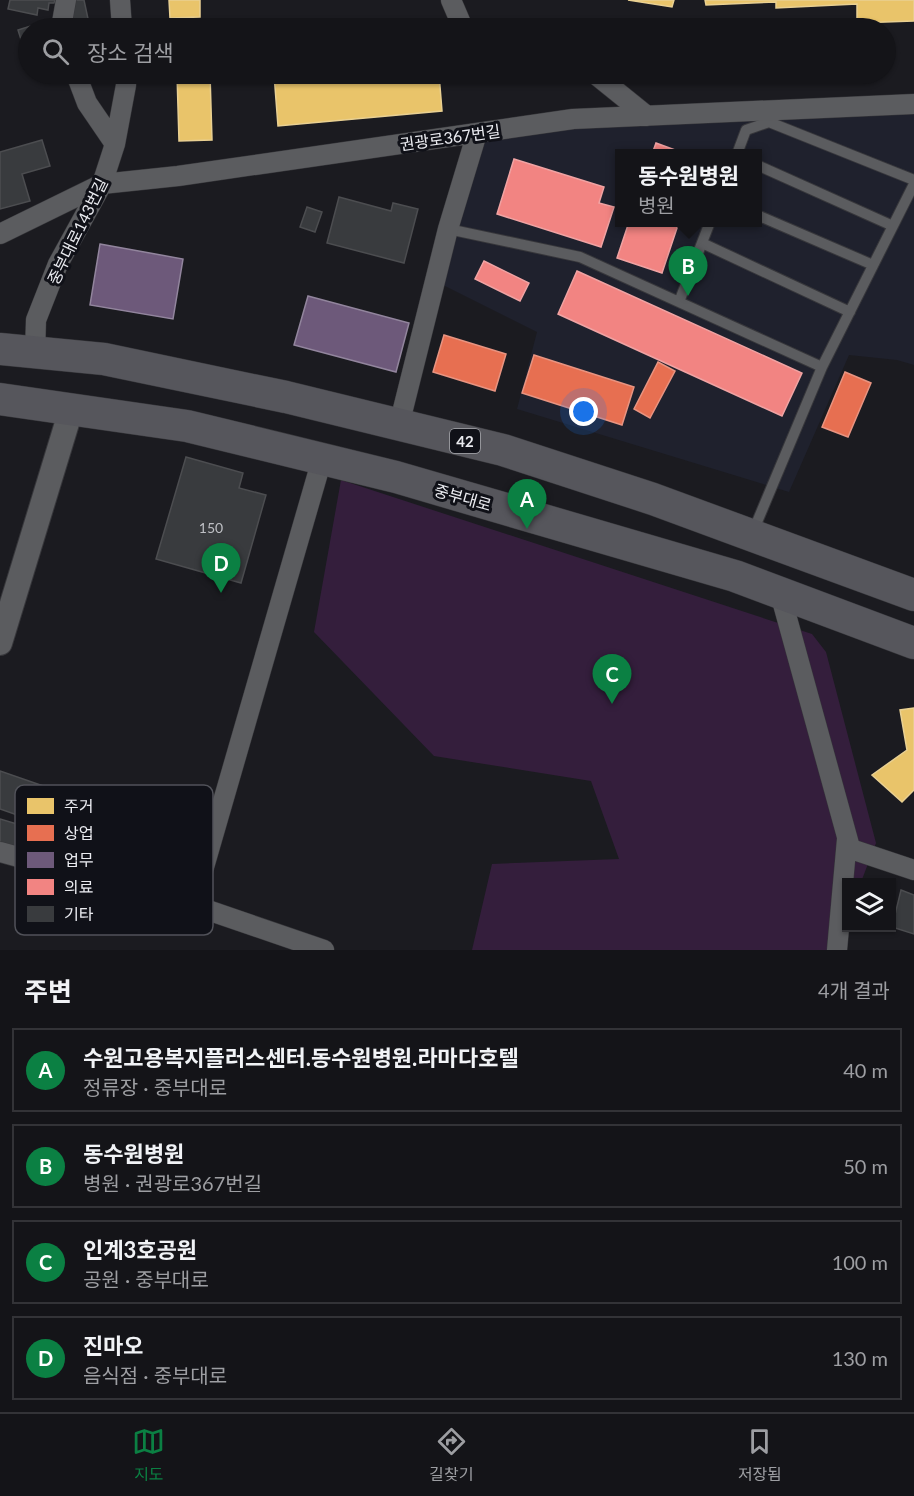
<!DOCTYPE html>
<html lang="ko">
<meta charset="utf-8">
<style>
body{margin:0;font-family:Lato,"Noto Sans KR",sans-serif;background:#212125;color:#f1f3f6}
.controls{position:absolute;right:18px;bottom:18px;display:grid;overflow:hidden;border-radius:0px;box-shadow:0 2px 4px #0004}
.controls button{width:54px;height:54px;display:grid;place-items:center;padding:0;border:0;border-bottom:2px solid #333337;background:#141418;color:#f1f3f6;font:30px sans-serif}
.you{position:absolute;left:584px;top:412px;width:21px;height:21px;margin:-15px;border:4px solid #fff;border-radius:50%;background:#1a73e8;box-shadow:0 0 0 9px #1a73e833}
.badge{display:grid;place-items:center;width:39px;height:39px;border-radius:50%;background:#0b8043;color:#fff;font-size:20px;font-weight:700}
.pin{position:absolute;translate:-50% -50px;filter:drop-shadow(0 2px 3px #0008)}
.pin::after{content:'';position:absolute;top:32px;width:21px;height:18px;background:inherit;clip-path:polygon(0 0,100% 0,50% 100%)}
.popup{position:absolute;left:615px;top:149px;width:147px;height:78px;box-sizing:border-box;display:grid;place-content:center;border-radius:0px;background:#141418;filter:drop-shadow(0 2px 4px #0005);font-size:20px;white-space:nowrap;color:#9d9ea2}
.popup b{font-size:22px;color:#f1f3f6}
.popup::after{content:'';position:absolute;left:50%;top:100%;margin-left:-12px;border:12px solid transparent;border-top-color:#141418}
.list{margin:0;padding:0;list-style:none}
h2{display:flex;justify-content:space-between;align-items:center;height:78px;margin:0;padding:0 24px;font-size:26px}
h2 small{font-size:20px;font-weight:400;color:#9d9ea2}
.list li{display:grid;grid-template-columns:39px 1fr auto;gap:18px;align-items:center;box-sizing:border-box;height:84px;margin:0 12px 12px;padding:0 12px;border:2px solid #333337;border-radius:0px}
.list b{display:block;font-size:22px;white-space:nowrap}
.list p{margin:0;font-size:20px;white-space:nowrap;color:#9d9ea2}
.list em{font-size:20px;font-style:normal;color:#9d9ea2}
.icon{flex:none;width:33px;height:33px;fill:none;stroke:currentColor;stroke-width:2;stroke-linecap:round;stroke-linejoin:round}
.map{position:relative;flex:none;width:914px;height:950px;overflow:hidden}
.search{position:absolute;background:#141418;box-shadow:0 2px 4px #0004;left:18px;right:18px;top:18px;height:66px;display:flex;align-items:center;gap:15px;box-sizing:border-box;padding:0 21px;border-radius:33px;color:#9d9ea2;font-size:22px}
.sheet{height:462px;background:#141418}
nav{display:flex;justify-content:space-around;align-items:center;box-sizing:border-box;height:84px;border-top:2px solid #333337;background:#141418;font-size:16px;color:#9d9ea2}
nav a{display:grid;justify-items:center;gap:3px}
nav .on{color:#0b8043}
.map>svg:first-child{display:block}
</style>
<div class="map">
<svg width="914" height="950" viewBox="0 0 914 950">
<rect width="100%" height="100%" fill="#1b1b20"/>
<path fill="#1f212d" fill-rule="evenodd" d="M914 109V365L897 360 849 355 789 492 517 409 537 332 443 285 481 138 577 122ZM619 154H757V222H619Z"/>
<path fill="#341e3c" d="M341 480 812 634 826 652 876 843 861 882H846L841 950H472L492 864 619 859 591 781 434 756 314 632Z"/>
<path fill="#e9c46a" stroke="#e9d092" stroke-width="1.5" d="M169 0H200V17L170 18Z
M628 0H674L672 7Z
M705 0H914V21L857 23V4L776 8V2L706 5Z
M177 74H210L212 140 179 141Z
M274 74H439L442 111 278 126Z
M914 708V790L902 802 872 775 907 750 900 710Z"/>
<path fill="#e76f51" stroke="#e89481" stroke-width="1.5" d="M444 335 506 354 495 391 433 372Z
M534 355 634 387 622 425 522 393Z
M658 362 675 371 650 418 634 409Z
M845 372 871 383 848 437 822 427Z"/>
<path fill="#6d597a" stroke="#92859d" stroke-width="1.5" d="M100 244 183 259 173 319 90 305Z
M308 296 409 323 396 372 294 345Z"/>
<path fill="#f28482" stroke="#f0a3a3" stroke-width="1.5" d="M656 143 686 154H652Z
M514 159 604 187 599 203 614 207 601 247 497 214Z
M629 222H679L662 273 617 258Z
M484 261 529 283 520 301 475 279Z
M577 271 802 373 782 416 558 314Z"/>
<path fill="#393b3e" stroke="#4c4d50" stroke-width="1.5" d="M10 0H55L54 3H49L48 10 38 8 37 15 8 9Z
M72 0H84L90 28H70Z
M47 21 49 28H28V62L18 30Z
M42 140 50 166 22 174 30 201 0 209V152Z
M339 197 391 211 393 203 418 209 404 263 327 243Z
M307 207 322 212 315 232 300 227Z
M186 457 243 473 239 488 266 495 241 583 156 559Z
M0 771 52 789 40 823 0 809Z
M0 819 37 830 33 844 21 852 0 847Z
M901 890 914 895V934L892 927Z"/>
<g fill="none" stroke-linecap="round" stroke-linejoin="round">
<g stroke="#37373b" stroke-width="12">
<path id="service" d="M737 154 746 130 769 122 914 180
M757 165 893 226
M757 215 873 265
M448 229 580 257 822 367 752 534
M702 243 850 312
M679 302 710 222
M822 367 914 184"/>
</g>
<g stroke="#37373b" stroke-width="21">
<path id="minor" d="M120 0 122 28
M451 0 463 28
M61 28 66 0
M76 74 87 103 115 144
M595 74 647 116
M0 234 102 184 178 176 573 119 914 104
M35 353 36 320 58 264 102 184 115 144 126 85 125 74
M399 425 448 229 477 133
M780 593 849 844 851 849 914 870
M0 852 193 905 324 950
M193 905 322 459
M837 950 847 839"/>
</g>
<g stroke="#37373b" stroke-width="26">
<path id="tertiary" d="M0 643 71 410"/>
</g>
<g stroke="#37373b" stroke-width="33">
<path id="primary" d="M0 349 104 359 286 397 503 450 653 499 914 595
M0 399 187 426 396 477 735 576 914 643"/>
</g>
<use href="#service" stroke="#5b5c5f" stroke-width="10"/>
<use href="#minor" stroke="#5b5c5f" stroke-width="20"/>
<use href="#tertiary" stroke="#5b5c5f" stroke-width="24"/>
<use href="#primary" stroke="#56565c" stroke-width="32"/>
</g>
<g text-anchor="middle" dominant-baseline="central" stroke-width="6" stroke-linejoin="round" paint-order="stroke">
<g font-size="14" fill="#bebfc4">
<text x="211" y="527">150</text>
</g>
<rect fill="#101118" stroke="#a9aaaf" stroke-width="1.5" x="450" y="429" width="30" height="24" rx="4.5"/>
<g font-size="15" font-weight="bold" fill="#eaebf0">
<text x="465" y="441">42</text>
</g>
<g font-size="16" fill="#eaebf0" stroke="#101118">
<text transform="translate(450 137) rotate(-8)">권광로367번길</text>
<text transform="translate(77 231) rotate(-64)">중부대로143번길</text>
<text transform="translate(463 497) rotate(16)">중부대로</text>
</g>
</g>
<rect x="15" y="785" width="198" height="150" rx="9" fill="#101118" stroke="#515259" stroke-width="1.5"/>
<rect x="27" y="798" width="27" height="16" fill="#e9c46a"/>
<rect x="27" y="825" width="27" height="16" fill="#e76f51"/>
<rect x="27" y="852" width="27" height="16" fill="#6d597a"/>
<rect x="27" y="879" width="27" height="16" fill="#f28482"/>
<rect x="27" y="906" width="27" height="16" fill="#393b3e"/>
<g font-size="16" fill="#eaebf0">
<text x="64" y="812">주거</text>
<text x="64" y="839">상업</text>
<text x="64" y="866">업무</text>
<text x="64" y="893">의료</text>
<text x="64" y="920">기타</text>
</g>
</svg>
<div class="controls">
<button><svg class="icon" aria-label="layers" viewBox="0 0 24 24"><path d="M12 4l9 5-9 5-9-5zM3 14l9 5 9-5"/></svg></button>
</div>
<div class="you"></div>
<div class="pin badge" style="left:527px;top:529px">A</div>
<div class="pin badge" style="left:688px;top:296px">B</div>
<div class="popup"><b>동수원병원</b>병원</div>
<div class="pin badge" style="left:612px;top:704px">C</div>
<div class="pin badge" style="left:221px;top:593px">D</div>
<div class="search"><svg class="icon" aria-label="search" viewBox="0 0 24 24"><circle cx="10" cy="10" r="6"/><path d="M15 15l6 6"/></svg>장소 검색</div>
</div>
<section class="sheet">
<h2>주변<small>4개 결과</small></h2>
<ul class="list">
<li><span class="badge">A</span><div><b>수원고용복지플러스센터.동수원병원.라마다호텔</b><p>정류장 · 중부대로</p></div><em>40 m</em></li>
<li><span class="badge">B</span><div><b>동수원병원</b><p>병원 · 권광로367번길</p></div><em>50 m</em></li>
<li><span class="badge">C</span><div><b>인계3호공원</b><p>공원 · 중부대로</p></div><em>100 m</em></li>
<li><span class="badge">D</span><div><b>진마오</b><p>음식점 · 중부대로</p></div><em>130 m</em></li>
</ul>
</section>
<nav>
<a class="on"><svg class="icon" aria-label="map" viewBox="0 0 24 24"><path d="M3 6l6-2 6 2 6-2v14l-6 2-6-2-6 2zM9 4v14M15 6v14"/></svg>지도</a>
<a><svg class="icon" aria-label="directions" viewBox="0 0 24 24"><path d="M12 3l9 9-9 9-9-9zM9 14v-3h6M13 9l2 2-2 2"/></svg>길찾기</a>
<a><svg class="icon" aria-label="saved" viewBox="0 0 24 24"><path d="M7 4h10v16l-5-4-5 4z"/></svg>저장됨</a>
</nav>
